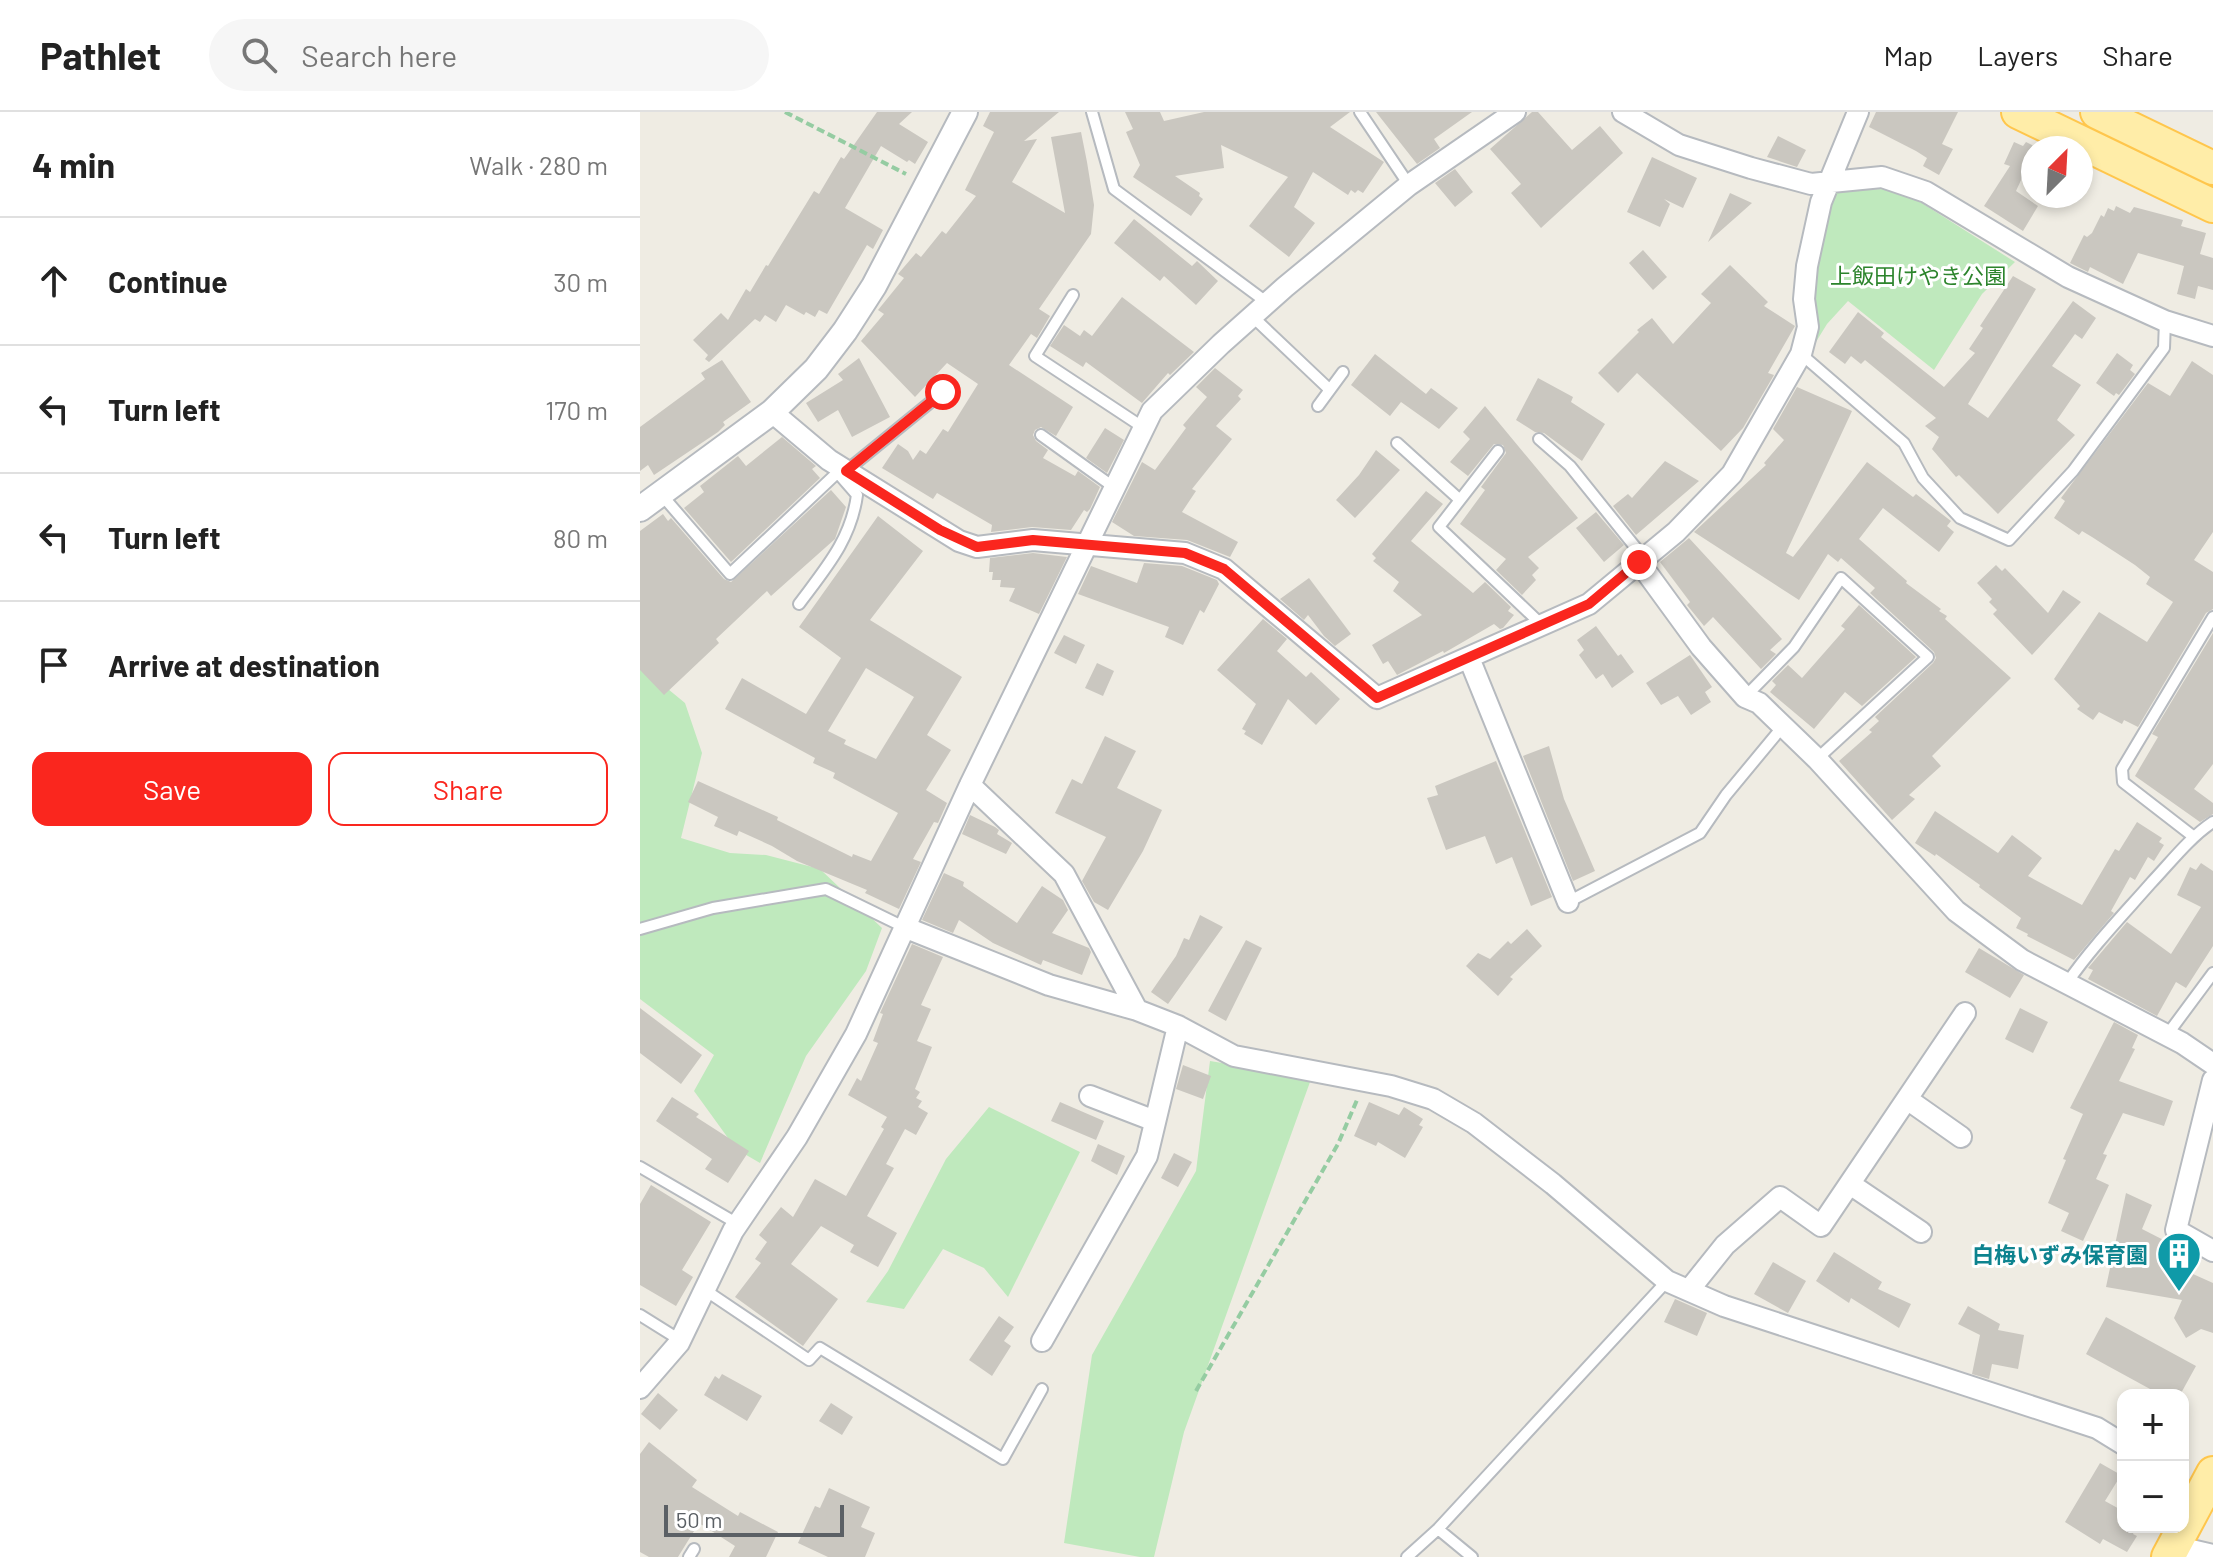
<!DOCTYPE html>
<meta charset="utf-8">
<style>
body{margin:0;font-family:Barlow,"Noto Sans JP",sans-serif;background:#f6f6f6;color:#222}
.controls{position:absolute;right:24px;bottom:24px;display:grid;overflow:hidden;border-radius:16px;box-shadow:0 4px 12px #0003}
.controls button{width:72px;height:72px;display:grid;place-items:center;padding:0;border:0;border-bottom:2px solid #e0e0e0;background:#fff;color:#222;font:40px sans-serif}
.compass{position:absolute;left:1381px;top:24px;width:72px;height:72px;border-radius:50%;background:#fff;box-shadow:0 4px 12px #0003;rotate:24deg}
.scale{position:absolute;left:24px;bottom:20px;width:180px;box-sizing:border-box;padding-left:8px;border:4px solid #5b6065;border-top:0;font-size:22px;line-height:28px;white-space:nowrap;color:#5b6065;-webkit-text-stroke:6px #fff;paint-order:stroke}
.stop{position:absolute;width:24px;height:24px;margin:-18px;border:6px solid #fa261e;border-radius:50%;background:#fff}
.stop.end{background:#fa261e;border-color:#fff;box-shadow:0 2px 8px #0008}
.list{margin:0;padding:0;list-style:none}
h2{display:flex;justify-content:space-between;align-items:center;height:104px;margin:0;padding:0 32px;font-size:34px}
h2 small{font-size:26px;font-weight:400;color:#767676}
.list li{display:grid;grid-template-columns:52px 1fr auto;gap:24px;align-items:center;box-sizing:border-box;height:128px;padding:0 32px;border-top:2px solid #e0e0e0}
.list b{display:block;font-size:30px;white-space:nowrap}
.list em{font-size:26px;font-style:normal;color:#767676}
.actions{display:flex;gap:16px;padding:24px 32px}
.actions a{flex:1;padding:18px 0;border:2px solid #fa261e;border-radius:16px;text-align:center;font-size:28px;color:#fa261e}
.actions .main{background:#fa261e;color:#fff}
.icon{flex:none;width:44px;height:44px;fill:none;stroke:currentColor;stroke-width:2;stroke-linecap:round;stroke-linejoin:round}
.map{position:relative;flex:none;width:1573px;height:1445px;overflow:hidden}
header{display:flex;align-items:center;gap:48px;box-sizing:border-box;height:112px;padding:0 40px;background:#fff;border-bottom:2px solid #e0e0e0}
header strong{font-size:38px}
nav{display:flex;gap:44px;margin-inline-start:auto;font-size:28px}
.search{width:560px;height:72px;background:#f6f6f6;display:flex;align-items:center;gap:20px;box-sizing:border-box;padding:0 28px;border-radius:44px;color:#767676;font-size:30px}
main{display:flex}
aside{flex:1;background:#fff}
.map>svg:first-child{display:block}
</style>
<header>
<strong>Pathlet</strong>
<div class="search"><svg class="icon" aria-label="search" viewBox="0 0 24 24"><circle cx="10" cy="10" r="6"/><path d="M15 15l6 6"/></svg>Search here</div>
<nav><a>Map</a><a>Layers</a><a>Share</a></nav>
</header>
<main>
<aside>
<h2>4 min<small>Walk · 280 m</small></h2>
<ul class="list">
<li><svg class="icon" aria-label="ahead" viewBox="0 0 24 24"><path d="M12 20V5M6 11l6-6 6 6"/></svg><div><b>Continue</b></div><em>30 m</em></li>
<li><svg class="icon" aria-label="left" viewBox="0 0 24 24"><path d="M17 20v-9H6M10 6l-5 5 5 5"/></svg><div><b>Turn left</b></div><em>170 m</em></li>
<li><svg class="icon" aria-label="left" viewBox="0 0 24 24"><path d="M17 20v-9H6M10 6l-5 5 5 5"/></svg><div><b>Turn left</b></div><em>80 m</em></li>
<li><svg class="icon" aria-label="arrive" viewBox="0 0 24 24"><path d="M6 21V4h12l-3 4 3 4H6"/></svg><div><b>Arrive at destination</b></div></li>
</ul>
<div class="actions"><a class="main">Save</a><a>Share</a></div>
</aside>
<div class="map">
<svg width="1573" height="1445" viewBox="0 0 1573 1445">
<rect width="100%" height="100%" fill="#efece3"/>
<path fill="#bfe9bd" d="M1247 77 1277 88 1375 150 1342 182 1294 258 1208 189 1187 212 1171 238V166L1190 79Z
M0 554 45 591 62 641 41 726 90 741 126 743 180 757 242 816 226 859 166 944 120 1051 96 1037 54 979 74 943 0 887Z
M570 949 636 960 670 970 544 1320 514 1445H500L424 1431 452 1243 556 1059Z
M349 995 440 1040 368 1185 344 1156 303 1137 264 1197 226 1190 248 1159 306 1047Z"/>
<path fill="#cac7c0" fill-rule="evenodd" d="M237 0H272L259 12 288 30 275 52 269 48 267 50 241 34 205 96 243 118 233 137 227 133 187 202 179 198 175 205 166 200 164 203 146 193 136 210 125 203 120 210 115 207 69 250 65 247 68 243 53 228 81 201 88 208 106 177 110 180 126 153 128 154 174 79 179 82 201 45 204 47Z
M350 0H419L384 29 397 27 372 70 425 101 411 25 441 20 447 50 454 93 451 122 399 197 410 204 397 226 391 222 369 253 433 295 416 324 401 315 395 318 393 323 396 329 408 338 403 346 435 364 438 359 460 375 450 397 447 400 444 398 431 418 392 415 351 420 352 413 297 381 293 387 242 356 258 332 268 339 273 348 280 338 286 342 303 317 308 320 338 272 307 251 275 285 221 229 244 202 238 198 264 166 258 162 276 141 281 145 302 119 306 122 336 84 325 78 354 20 343 14Z
M485 0H520L524 9 564 0H710L690 15 744 50 723 81 718 78 715 81 711 78 708 83 673 60 654 95 675 111 649 145 609 114 648 65 581 33 584 56 535 64 560 81 559 84 563 87 551 104 493 65 500 53 486 20 493 17Z
M736 0H832L794 27 800 36 777 52Z
M892 0H898L932 38 960 14 983 41 901 116 871 81 881 72 850 37Z
M1236 0H1318L1302 32 1313 37 1299 63 1283 54 1287 46 1276 39 1229 15Z
M1138 24 1166 38 1157 55 1127 45Z
M1374 30 1383 34 1386 30 1396 35 1393 36V42L1376 79 1398 94 1383 119 1344 94 1370 54 1364 52Z
M1012 45 1057 66 1043 96 1024 87 1030 92 1020 115 987 100Z
M815 57 833 80 815 95 795 71Z
M1090 81 1112 91 1068 130Z
M1476 94 1490 101 1494 95 1543 108 1541 114 1566 121 1560 142 1573 146V178L1558 174 1555 187 1537 182 1544 154 1498 141 1483 172 1450 155 1448 160 1430 151 1444 123 1447 125 1452 121 1461 103 1464 105 1468 96 1474 99Z
M494 107 552 154 557 149 578 169 556 193 524 164 520 169 474 131Z
M1003 138 1027 165 1013 178 989 151Z
M1090 153 1128 190 1124 194 1155 214 1128 261 1134 263 1103 316 1081 339 997 261 978 281 958 261 999 220 997 218 1012 206 1033 232 1071 191 1061 182Z
M1373 164 1396 177 1328 292 1348 306 1433 189 1456 206 1442 227 1435 222 1412 254 1441 273 1417 308 1435 323 1358 402 1319 363 1316 365 1292 337 1299 325 1285 314 1296 306 1225 248 1221 252 1211 244 1205 252 1189 240 1218 200 1244 221 1241 225 1304 275 1335 241 1329 237 1343 216 1340 214Z
M482 185 554 240 530 263 528 261 502 291 446 250 443 255 410 234 424 213 440 224 444 218 452 224Z
M1477 241 1493 253 1490 258 1495 262 1479 283 1476 281 1474 284 1456 271Z
M735 242 786 282 791 276 818 296 799 317 761 290 750 304 711 273Z
M219 246 250 305 212 325 198 298 178 310 166 291 203 268 198 262Z
M82 248 111 290 83 310 85 313 78 320 14 363 8 353 0 359V315L65 267 61 261Z
M1552 249 1573 263V420L1554 448 1573 460V497L1566 501 1498 615 1484 608 1482 612 1459 600 1453 608 1437 597 1440 594 1414 567 1459 500 1507 530 1533 490 1506 472 1510 465 1495 453 1452 425 1442 419 1439 423 1414 406 1425 389 1421 386 1430 374 1508 271 1530 284Z
M575 256 603 278 598 284 601 287 576 314 592 327 552 377 556 379 542 400 598 430 590 445 547 428 494 424 472 410 502 350 515 358 546 316 543 313 567 285 556 275Z
M898 266 933 285 931 290 965 312 942 349 904 321 895 320 876 308Z
M1157 275 1212 299 1146 441 1153 445 1227 350 1273 385 1276 382 1311 409 1307 414 1314 420 1299 440 1243 396 1219 427 1267 469 1266 471 1301 497 1299 499 1307 504 1305 507 1371 566 1292 644 1301 654 1269 683 1275 687 1252 708 1199 649 1232 620 1229 618 1239 609 1235 605 1293 551 1296 546 1294 540 1230 481 1235 476 1201 446 1198 450 1188 442 1159 488 1054 420 1126 353 1124 351 1144 328 1133 317Z
M845 294 938 406 888 445 899 456 892 463 896 468 882 483 856 458 866 447 820 412 845 378 841 375 866 341 863 333 854 332 828 364 810 350 830 327 823 320Z
M465 316 484 328 467 361 446 346Z
M142 325 176 354 172 357 180 366 91 450 44 396 64 380 60 374 98 344 106 354Z
M736 338 760 358 715 406 696 388 719 363Z
M1025 349 1059 369 996 423 973 394 988 382 992 386Z
M191 378 206 395 195 427 131 484 127 479 76 527 79 531 24 583 0 558V419L23 402 28 409 31 406 84 467 91 470Z
M786 379 803 392 771 429 833 481 845 470 871 495 868 499 874 503 863 516 860 517 854 512 804 541 803 539 757 563 748 549 743 552 732 533 782 503 753 479 759 470 733 449 736 446 732 442Z
M956 400 984 433 964 450 936 416Z
M238 404 283 439 230 508 322 565 287 623 311 638 286 678 307 691 298 711 294 710 273 747 281 750 259 797 225 781 227 778 157 749 132 734 99 719 97 724 74 714 78 705 48 690 58 669 138 705 137 708 212 745 213 742 231 749 258 701 193 666 195 661 173 651 175 646 85 597 102 566 166 602 201 546 159 515ZM226 556 274 585 236 647 204 632 206 628 188 619Z
M1049 426 1142 527 1130 538 1136 542 1121 557 1073 505 1064 514 1047 493 1050 490 1020 450Z
M393 441 427 445 399 502 369 489 375 476 360 475 361 468H352L353 460H349L350 446Z
M504 451 542 454 577 468 579 472 564 501 560 498 543 533 525 525 529 515 438 482 451 454 497 471Z
M1356 453 1362 459 1365 456 1408 501 1423 478 1441 490 1392 543 1353 502 1357 498 1349 490 1352 487 1337 471Z
M669 466 711 522 695 534 684 524 668 503 664 508 640 487Z
M1219 493 1276 545 1222 594 1205 580 1174 617 1130 580 1136 573 1132 569 1148 553 1162 566 1205 517 1201 514Z
M623 507 647 527 637 539 666 565 671 560 700 587 676 613 648 587 622 633 604 622 606 619 602 617 616 592 577 558Z
M956 514 978 544 981 542 994 560 972 576 963 562 956 567 939 543 944 538 937 528Z
M1573 521V652L1554 677 1573 691V702L1560 710 1495 664 1518 625 1512 622Z
M424 523 445 533 436 552 414 541Z
M1050 543 1072 575 1065 580 1071 590 1051 603 1038 584 1021 593 1006 571Z
M457 551 474 559 463 584 445 576Z
M465 624 496 639 477 676 522 698 503 739 468 798 454 790 442 769 466 725 415 701 432 667 442 672Z
M909 634 924 687 955 759 933 769 883 644Z
M856 649 912 785 891 794 872 745 856 752 845 724 806 738 787 686 798 683 795 674Z
M1295 699 1358 741 1372 723 1402 746 1388 764 1442 793 1475 737 1479 739 1497 710 1522 726 1519 730 1524 733 1514 749 1508 745 1495 768 1490 765 1471 799 1474 801 1434 848 1387 824 1388 822 1376 816 1381 806 1339 775 1340 773 1296 742 1295 744 1275 731Z
M330 703 355 715 359 718 357 722 372 731 366 742 322 722Z
M1561 751 1573 759V834L1546 876 1536 870 1517 904 1448 867 1453 858 1448 856 1487 810 1531 842 1561 795 1537 783 1550 755 1556 758Z
M304 761 324 770 323 774 377 811 402 774 423 788 428 798 412 821 449 836 451 840 442 863 403 848 401 853 353 831 319 808 313 821 282 808Z
M560 803 583 815 528 892 511 880 536 844 544 826 549 828Z
M887 817 902 834 870 865 873 867 858 884 826 854 838 841 850 847 868 829 871 832Z
M606 828 622 836 586 909 568 899Z
M272 832 303 845 281 893 291 897 277 929 292 935 275 977 280 980 276 986 282 989 278 995 288 1001 276 1023 265 1017 246 1052 254 1056 227 1104 257 1121 238 1155 210 1140 214 1133 181 1114 151 1152 198 1187 163 1234 95 1185 121 1151 115 1147 127 1130 119 1123 141 1095 153 1105 175 1067 206 1084 244 1017 241 1015 247 1005 208 983 217 966 221 969 238 931 233 929 243 902 240 901Z
M1339 836 1384 863 1370 886 1325 860Z
M0 896 62 943 41 972 0 941Z
M1380 896 1408 910 1393 941 1365 927Z
M1474 910 1498 923 1492 936 1495 937 1479 969 1533 989 1524 1014 1483 1001 1463 1042 1467 1043 1456 1067 1469 1073 1443 1129 1421 1119 1429 1101 1408 1091 1426 1048 1423 1047 1443 1002 1430 996Z
M543 953 571 964 563 987 536 977Z
M32 985 59 1002 56 1005 109 1039 88 1071 65 1057 72 1047 16 1009Z
M420 990 464 1009 456 1028 411 1009Z
M729 990 759 1003 764 995 783 1007 779 1013 783 1015 765 1046 738 1030 736 1034 714 1024Z
M458 1032 485 1044 477 1063 451 1049Z
M534 1041 552 1050 538 1075 521 1066Z
M11 1073 71 1110 42 1158 53 1165 36 1194 0 1173V1092Z
M1486 1081 1512 1093 1502 1117 1551 1142 1544 1158 1573 1171V1221L1561 1217 1546 1226 1534 1206 1542 1188 1466 1175Z
M1194 1140 1242 1170 1238 1177 1271 1192 1259 1216 1211 1186 1209 1191 1176 1169Z
M1133 1150 1166 1169 1148 1201 1114 1182Z
M1035 1187 1067 1201 1057 1224 1024 1210Z
M1328 1194 1360 1212 1358 1218 1384 1223 1378 1257 1352 1252 1349 1267 1332 1262 1340 1223 1318 1212Z
M359 1204 374 1215 364 1229 371 1234 352 1264 329 1248Z
M1466 1205 1556 1254 1540 1283H1521L1446 1242Z
M82 1262 122 1284 107 1309 64 1283 75 1264 79 1267Z
M18 1281 38 1298 20 1318 1 1302Z
M191 1291 213 1305 202 1323 179 1309Z
M9 1330 57 1368 52 1375 98 1404 100 1400 138 1420 126 1445H89L95 1434 59 1411 38 1445H9L0 1440V1342Z
M1460 1351 1481 1363 1465 1389 1483 1399V1415H1496L1493 1422 1497 1424 1487 1440 1463 1427 1460 1432 1425 1410Z
M189 1376 230 1395 221 1415 235 1421 225 1445H188L158 1431 175 1394 180 1396Z"/>
<g fill="none" stroke-linecap="round" stroke-linejoin="round">
<g stroke="#b6babf" stroke-width="14">
<path id="service" d="M452 0 474 77 629 192
M720 0 769 73
M433 183 395 244 504 316
M613 205 689 277
M1161 242 1264 331 1283 366 1320 406 1369 428 1433 359 1524 236 1525 209
M678 294 703 260
M401 323 475 376
M899 327 930 354 1004 446
M757 331 820 388
M858 339 799 415 902 513
M206 359 303 280
M21 382 90 462 197 361
M159 492C185 457 211 428 217 383L197 360
M1105 585 1154 535 1201 466 1288 545 1177 647
M1554 725 1483 670 1482 657 1573 505
M928 790 1060 721 1086 683 1144 613
M0 817 73 796 186 777 264 815
M1427 871C1452 835 1482 804 1511 771 1531 750 1549 726 1573 710
M1527 923 1573 861
M0 1055 98 1112
M65 1178 169 1248 180 1236 363 1347 402 1277
M0 1203 40 1228
M798 1417 832 1445
M49 1445 54 1437
M767 1445 798 1417 1027 1169"/>
</g>
<g stroke="#b6babf" stroke-width="24">
<path id="minor" d="M983 0 1039 33 1111 56 1171 72 1242 65 1286 80 1428 165 1525 209 1573 224
M132 300 189 348 319 429 337 435 393 428 545 441 584 457 737 586 949 492 1036 420 1092 362 1161 242 1168 215 1164 187 1167 154 1181 90 1218 0
M999 450 1061 535 1105 585 1119 591 1177 647 1316 799 1382 848 1542 931 1573 952
M829 546 928 790
M330 673 424 762 497 898
M264 815 409 873 497 898 538 914 594 944 751 974 793 987 834 1011 913 1072 1027 1169 1084 1194 1457 1316 1483 1332
M1573 968 1536 1118 1573 1139
M450 984 515 1009
M1267 987 1321 1025
M1210 1072 1281 1120
M1049 1178 1085 1133 1140 1085 1181 1114 1325 901
M402 1229 507 1044 538 914
M0 1276 39 1231 93 1119 157 1025 216 922 330 673 512 299 581 232 645 175 769 73 875 0
M1534 1434 1573 1443"/>
</g>
<g stroke="#b6babf" stroke-width="28">
<path id="tertiary" d="M0 397 132 300 176 257 205 219 234 174 325 0"/>
</g>
<g stroke="#ffc64c" stroke-width="36">
<path id="primary" d="M1378 0 1573 94
M1457 0 1573 56
M1528 1445 1573 1361"/>
</g>
<path stroke="#95cca2" stroke-width="4" stroke-dasharray="8 4" stroke-linecap="butt" d="M145 0 266 62
M556 1279 698 1032 717 988"/>
<use href="#service" stroke="#fff" stroke-width="10"/>
<use href="#minor" stroke="#fff" stroke-width="20"/>
<use href="#tertiary" stroke="#fff" stroke-width="24"/>
<use href="#primary" stroke="#ffeda8" stroke-width="32"/>
</g>
<g fill="none" stroke-linecap="round" stroke-linejoin="round">
<path stroke="#fa261e" stroke-width="10" d="M303 280 206 359 300 418 337 435 393 428 545 441 584 457 737 586 949 492 999 450"/>
</g>
<defs>
<g id="building-pin" transform="scale(2.3)"><path d="M0 17L-7.5 6A9.5 9.5 0 1 1 7.5 6Z" fill="#0f9aa8" stroke="#fff"/><path d="M-4-6H4V6H1V3H-1V6H-4ZM-2.5-4.3h1.7v1.8h-1.7ZM.8-4.3h1.7v1.8H.8ZM-2.5-1h1.7V.8h-1.7ZM.8-1h1.7V.8H.8Z" fill="#fff"/></g>
</defs>
<g fill-rule="evenodd">
<use href="#building-pin" x="1539" y="1142"/>
</g>
<g text-anchor="middle" dominant-baseline="central" stroke-width="6" stroke-linejoin="round" paint-order="stroke">
<g font-size="22" fill="#2c842c" stroke="#fff">
<text x="1278" y="163">上飯田けやき公園</text>
</g>
<g font-size="22" font-weight="bold" fill="#0d838f" stroke="#fff" text-anchor="end">
<text x="1508" y="1142">白梅いずみ保育園</text>
</g>
</g>
</svg>
<div class="controls">
<button>+</button>
<button>−</button>
</div>
<svg class="compass" viewBox="-18 -18 36 36"><path d="M0-13l5 13h-10z" fill="#e53935"/><path d="M0 13l5-13h-10z" fill="#767676"/></svg>
<div class="scale">50 m</div>
<div class="stop" style="left:303px;top:280px"></div>
<div class="stop end" style="left:999px;top:450px"></div>
</div>
</main>
